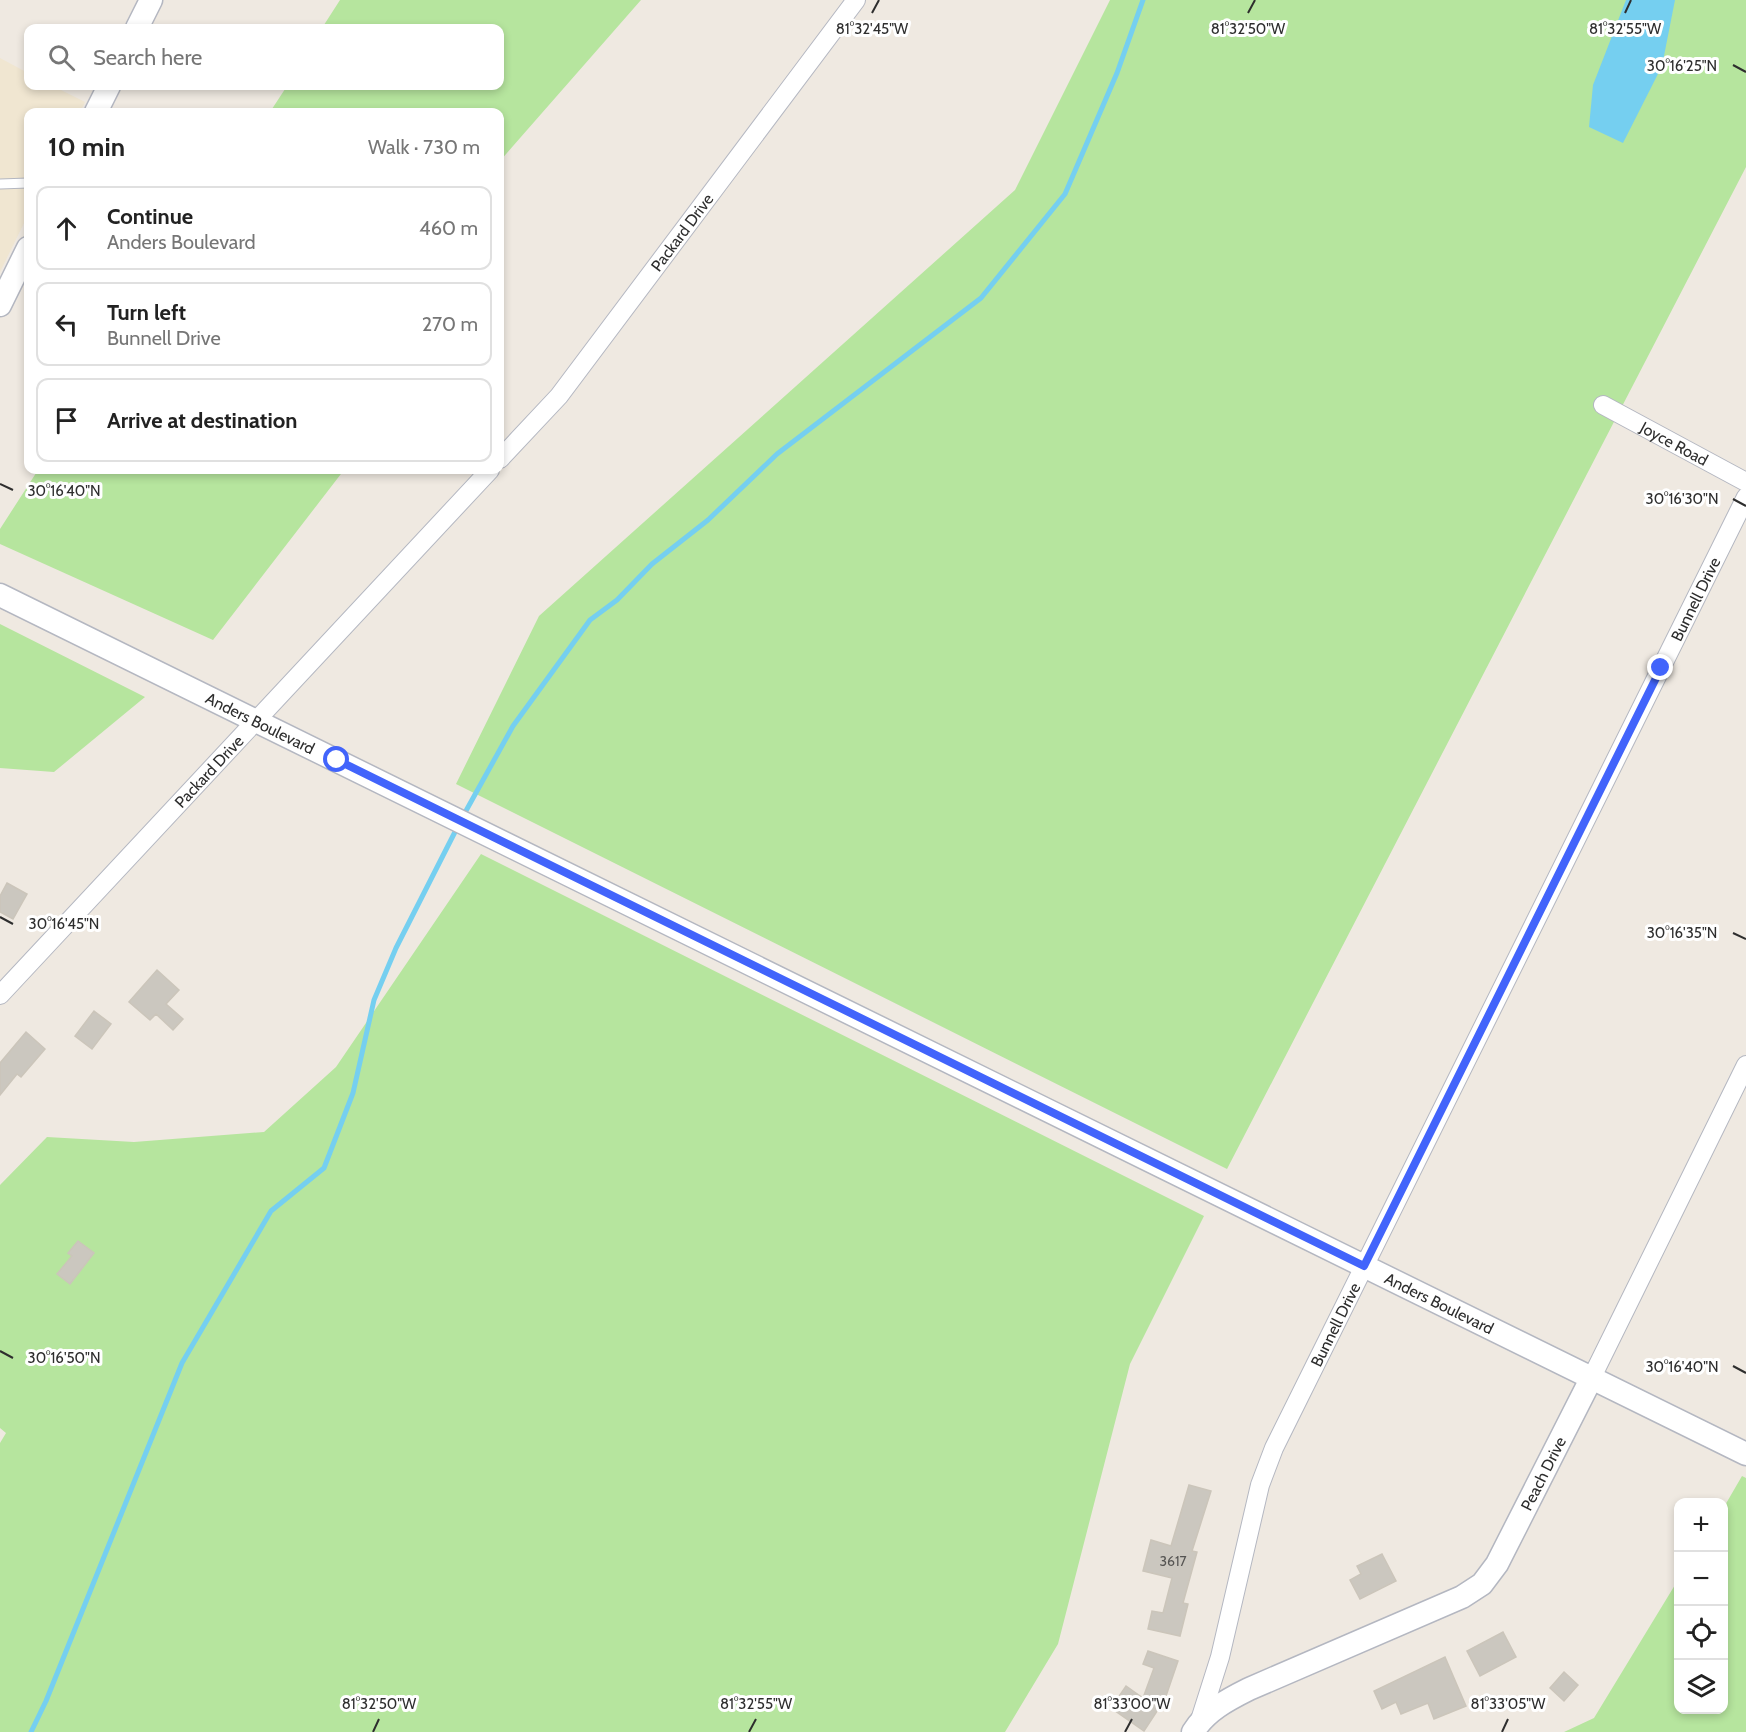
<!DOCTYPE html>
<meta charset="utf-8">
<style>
body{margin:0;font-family:Cabin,sans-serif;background:#f2f2f2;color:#222}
.controls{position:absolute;right:18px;bottom:18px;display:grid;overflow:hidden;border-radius:12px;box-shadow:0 3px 9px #0003}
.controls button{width:54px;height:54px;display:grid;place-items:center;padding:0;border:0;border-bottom:2px solid #e0e0e0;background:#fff;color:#222;font:30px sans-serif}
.stop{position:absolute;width:18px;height:18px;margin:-14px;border:4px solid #4264fb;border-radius:50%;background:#fff}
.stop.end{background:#4264fb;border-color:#fff;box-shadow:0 2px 6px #0008}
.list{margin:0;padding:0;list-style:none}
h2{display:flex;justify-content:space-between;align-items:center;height:78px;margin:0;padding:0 24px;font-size:26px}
h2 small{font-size:20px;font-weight:400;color:#767676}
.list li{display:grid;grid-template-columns:39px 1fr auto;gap:18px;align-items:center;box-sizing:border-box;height:84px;margin:0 12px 12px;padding:0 12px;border:2px solid #e0e0e0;border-radius:12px}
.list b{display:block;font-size:22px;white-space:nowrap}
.list p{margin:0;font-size:20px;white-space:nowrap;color:#767676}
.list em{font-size:20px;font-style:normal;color:#767676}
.icon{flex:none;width:33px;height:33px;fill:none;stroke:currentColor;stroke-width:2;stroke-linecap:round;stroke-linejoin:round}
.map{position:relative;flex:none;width:1746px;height:1732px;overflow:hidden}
.search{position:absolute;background:#fff;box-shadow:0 3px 9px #0003;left:24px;top:24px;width:480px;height:66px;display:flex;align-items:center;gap:15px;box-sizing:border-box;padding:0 21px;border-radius:12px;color:#767676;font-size:22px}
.panel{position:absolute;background:#fff;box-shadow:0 3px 9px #0003;left:24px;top:108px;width:480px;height:366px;border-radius:12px}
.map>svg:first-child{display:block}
</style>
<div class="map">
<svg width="1746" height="1732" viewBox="0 0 1746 1732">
<rect width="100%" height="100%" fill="#efe9e1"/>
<path fill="#f0e6d1" d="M0 58 28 73V86H53L85 102 80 112H28V215L0 272Z"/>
<path fill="#b6e59e" d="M340 0H641L500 161V112H270L287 86H500V28H322Z
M1110 0H1746V167L1227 1169 456 784 539 616 1015 190Z
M38 470H344L213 640 0 544V529Z
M0 624 145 697 54 772 0 768Z
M481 854 1204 1216 1130 1364 1058 1644 1005 1732H0V1443L6 1433 0 1428V1185L47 1137 134 1142 264 1132 336 1067Z
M1742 1476 1746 1478V1732H1564L1594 1718 1678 1580V1710H1724V1507Z"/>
<path fill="#75cff0" d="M1626 0H1675L1662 66 1623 143 1589 127 1593 85Z"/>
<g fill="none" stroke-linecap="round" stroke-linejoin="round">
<path stroke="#75cff0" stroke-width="5" d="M462 818 513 726 590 620 617 600 652 564 708 520 777 454 981 298 1065 194 1117 73 1143 0
M31 1732 46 1701 182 1363 271 1211 324 1168 353 1093 374 1000 396 948 458 826"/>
</g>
<path fill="#cbc7bf" stroke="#cbc5ba" stroke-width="1.5" d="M7 883 27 894 13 919 0 912V896Z
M157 970 179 990 166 1004 183 1019 173 1030 156 1014 150 1020 129 1002Z
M94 1011 111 1024 92 1049 75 1036Z
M26 1032 45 1049 21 1077 17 1074 0 1095V1063Z
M78 1241 94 1253 70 1284 57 1274 72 1256 68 1253Z
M1189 1485 1211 1491 1192 1551 1197 1552 1183 1603 1188 1604 1180 1636 1148 1629 1152 1611 1163 1613 1172 1578 1143 1571 1151 1540 1171 1546Z
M1382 1554 1396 1581 1360 1599 1350 1580 1361 1574 1357 1566Z
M1503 1632 1516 1657 1480 1676 1467 1651Z
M1148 1651 1178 1661 1165 1699 1144 1731 1111 1708 1126 1686 1143 1698 1154 1668 1143 1664Z
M1445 1657 1466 1706 1434 1719 1428 1703 1401 1714 1396 1702 1382 1709 1374 1691Z
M1564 1672 1578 1685 1564 1701 1550 1688Z"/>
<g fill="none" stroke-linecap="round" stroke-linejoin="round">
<g stroke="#b4b7c1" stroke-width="11">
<path id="service" d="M0 184 28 183"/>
</g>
<g stroke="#b4b7c1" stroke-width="20">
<g id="minor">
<path id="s1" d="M1603 405 1746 482"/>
<path id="s2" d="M500 459 559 396 856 0"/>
<path id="s3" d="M0 995 490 470"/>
<path d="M1592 1377 1746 1065"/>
<path id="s4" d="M1200 1720 1220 1657 1260 1485 1274 1448 1746 497"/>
</g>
</g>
<g stroke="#b4b7c1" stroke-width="25">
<g id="tertiary">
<path d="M137 28 151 0"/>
<path d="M96 112 109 86"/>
<path d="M0 305 28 248"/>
<path id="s5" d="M0 595 1746 1454"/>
<path id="s6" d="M1193 1732C1206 1711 1227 1700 1249 1689L1462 1597 1482 1584 1497 1564 1592 1377"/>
</g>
</g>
<use href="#service" stroke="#fff" stroke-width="9"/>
<use href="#minor" stroke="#fff" stroke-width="18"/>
<use href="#tertiary" stroke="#fff" stroke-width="22"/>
</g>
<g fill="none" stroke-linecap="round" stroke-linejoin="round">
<path stroke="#4264fb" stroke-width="8" d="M337 760 1364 1266 1661 668"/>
</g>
<path fill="none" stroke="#2e2e2e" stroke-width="2" d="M872 13 879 0M1248 13 1255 0M1625 13 1631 0M1733 65 1746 72M0 484 13 490M1733 499 1746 506M0 917 13 924M1733 933 1746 939M0 1351 13 1358M1733 1366 1746 1373M373 1732 379 1719M749 1732 756 1719M1125 1732 1132 1719M1502 1732 1508 1719"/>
<g text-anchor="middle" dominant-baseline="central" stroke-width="6" stroke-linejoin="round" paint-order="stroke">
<g font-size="14" fill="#555452">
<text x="1173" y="1561">3617</text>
</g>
<g font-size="16" fill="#2e2e2e" stroke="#fff">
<text stroke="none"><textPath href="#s2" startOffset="291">Packard Drive</textPath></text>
<text stroke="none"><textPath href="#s1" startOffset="81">Joyce Road</textPath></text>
<text stroke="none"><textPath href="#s4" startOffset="1230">Bunnell Drive</textPath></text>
<text stroke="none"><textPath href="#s5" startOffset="290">Anders Boulevard</textPath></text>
<text stroke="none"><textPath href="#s3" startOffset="306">Packard Drive</textPath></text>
<text stroke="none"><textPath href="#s5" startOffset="1604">Anders Boulevard</textPath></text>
<text stroke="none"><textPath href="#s4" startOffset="420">Bunnell Drive</textPath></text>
<text stroke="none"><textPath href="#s6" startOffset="454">Peach Drive</textPath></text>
</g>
</g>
<g font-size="15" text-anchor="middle" fill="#2e2e2e" stroke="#fff" stroke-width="6" stroke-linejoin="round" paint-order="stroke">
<text x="872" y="34">81°32'45"W</text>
<text x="1248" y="34">81°32'50"W</text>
<text x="1625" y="34">81°32'55"W</text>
<text x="1682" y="71">30°16'25"N</text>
<text x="64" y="496">30°16'40"N</text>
<text x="1682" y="504">30°16'30"N</text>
<text x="64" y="929">30°16'45"N</text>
<text x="1682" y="938">30°16'35"N</text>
<text x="64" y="1363">30°16'50"N</text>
<text x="1682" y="1372">30°16'40"N</text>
<text x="379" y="1709">81°32'50"W</text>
<text x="756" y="1709">81°32'55"W</text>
<text x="1132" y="1709">81°33'00"W</text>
<text x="1508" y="1709">81°33'05"W</text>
</g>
</svg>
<div class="controls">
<button>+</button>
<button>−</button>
<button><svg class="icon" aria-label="locate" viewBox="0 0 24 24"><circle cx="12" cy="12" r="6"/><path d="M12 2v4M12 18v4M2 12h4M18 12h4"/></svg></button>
<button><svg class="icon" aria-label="layers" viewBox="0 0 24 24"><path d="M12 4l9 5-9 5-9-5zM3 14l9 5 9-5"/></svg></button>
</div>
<div class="stop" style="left:337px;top:760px"></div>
<div class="stop end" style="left:1661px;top:668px"></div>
<div class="search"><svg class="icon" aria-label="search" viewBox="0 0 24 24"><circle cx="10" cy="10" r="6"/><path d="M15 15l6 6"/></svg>Search here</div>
<section class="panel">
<h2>10 min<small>Walk · 730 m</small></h2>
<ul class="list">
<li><svg class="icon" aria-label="ahead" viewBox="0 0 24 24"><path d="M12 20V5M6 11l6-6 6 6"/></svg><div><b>Continue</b><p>Anders Boulevard</p></div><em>460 m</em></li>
<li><svg class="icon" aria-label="left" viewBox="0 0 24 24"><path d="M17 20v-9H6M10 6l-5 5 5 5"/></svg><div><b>Turn left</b><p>Bunnell Drive</p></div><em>270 m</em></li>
<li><svg class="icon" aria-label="arrive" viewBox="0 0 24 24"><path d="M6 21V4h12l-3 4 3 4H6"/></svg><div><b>Arrive at destination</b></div></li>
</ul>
</section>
</div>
